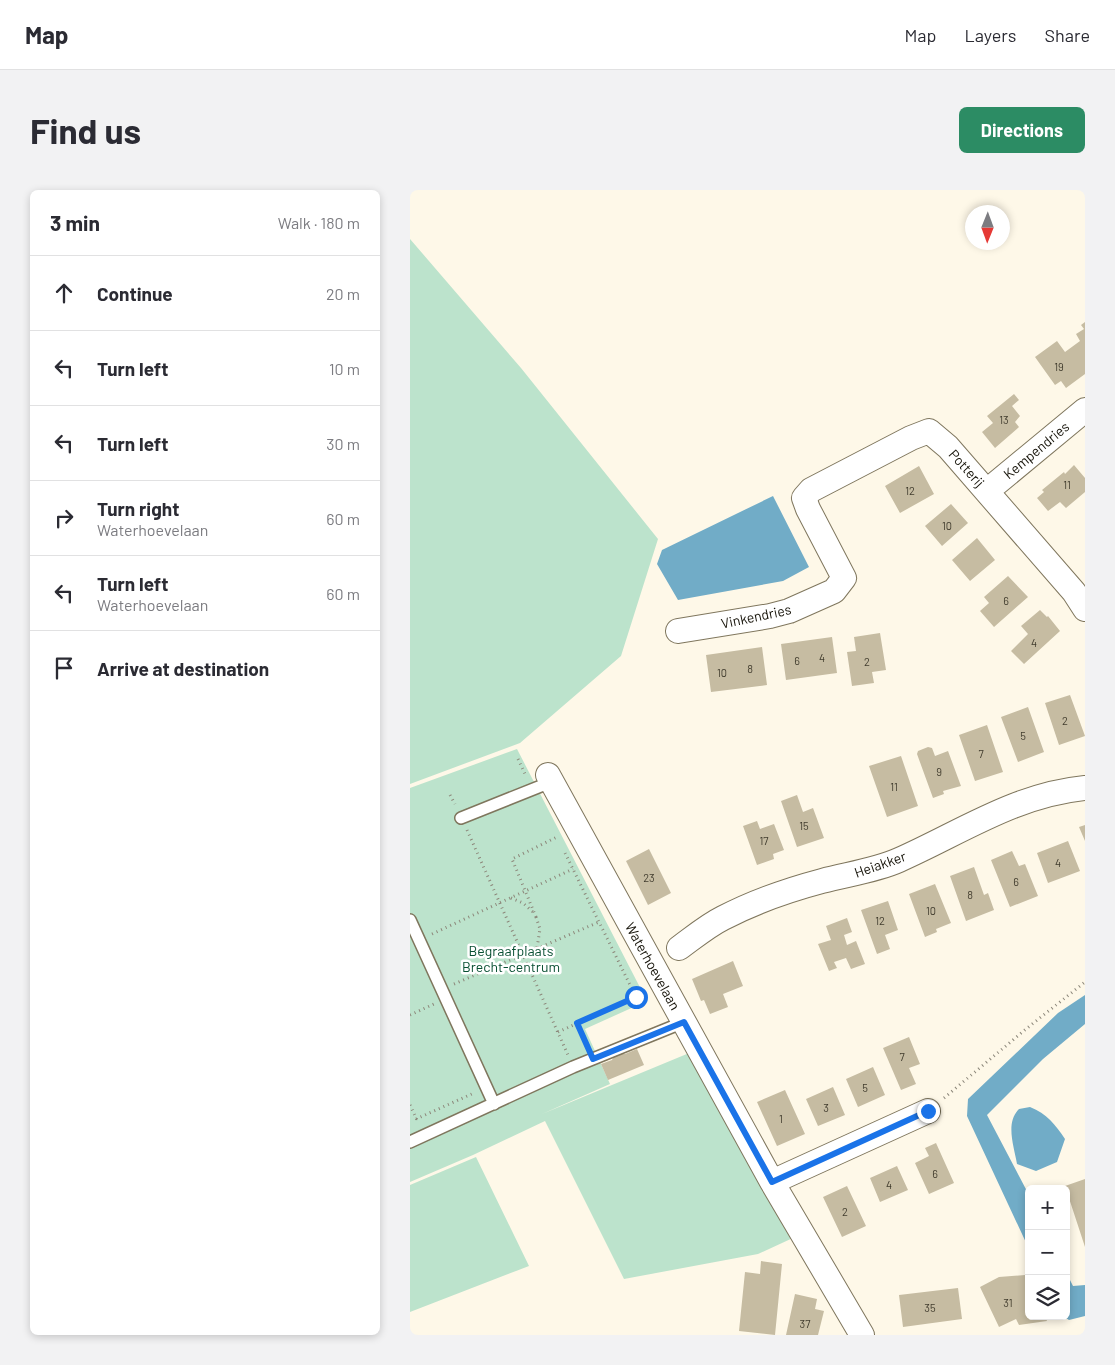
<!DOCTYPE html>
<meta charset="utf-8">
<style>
body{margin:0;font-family:Barlow,sans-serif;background:#f2f2f3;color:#2b2b33}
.controls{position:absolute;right:15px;bottom:15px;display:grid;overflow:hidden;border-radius:8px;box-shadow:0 2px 8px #0003}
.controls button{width:45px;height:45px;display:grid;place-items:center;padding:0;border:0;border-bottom:1px solid #e1e1e2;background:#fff;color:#2b2b33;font:25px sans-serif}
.compass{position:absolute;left:555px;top:15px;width:45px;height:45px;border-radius:50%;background:#fff;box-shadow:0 2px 8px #0003;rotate:181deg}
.stop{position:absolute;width:15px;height:15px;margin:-11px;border:4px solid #1a73e8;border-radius:50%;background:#fff}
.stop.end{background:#1a73e8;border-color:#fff;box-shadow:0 1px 5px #0008}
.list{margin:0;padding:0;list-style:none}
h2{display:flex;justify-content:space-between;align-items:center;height:65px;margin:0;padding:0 20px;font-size:21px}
h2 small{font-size:16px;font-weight:400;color:#7c7c81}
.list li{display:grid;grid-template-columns:32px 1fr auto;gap:15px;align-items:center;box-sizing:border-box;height:75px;padding:0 20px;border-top:1px solid #e1e1e2}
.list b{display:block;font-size:19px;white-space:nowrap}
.list p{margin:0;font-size:16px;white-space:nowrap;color:#7c7c81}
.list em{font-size:16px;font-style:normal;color:#7c7c81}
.icon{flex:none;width:28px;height:28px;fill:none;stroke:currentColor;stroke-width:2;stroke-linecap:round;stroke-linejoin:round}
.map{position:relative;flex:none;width:675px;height:1145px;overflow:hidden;border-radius:8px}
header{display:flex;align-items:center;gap:30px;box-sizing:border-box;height:70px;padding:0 25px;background:#fff;border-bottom:1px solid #e1e1e2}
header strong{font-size:24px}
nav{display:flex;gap:28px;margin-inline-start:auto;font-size:18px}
.intro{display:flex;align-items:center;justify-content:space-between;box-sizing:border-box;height:120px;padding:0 30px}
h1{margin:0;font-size:35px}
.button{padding:12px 22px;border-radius:8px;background:#2c8c64;color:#fff;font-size:18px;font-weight:700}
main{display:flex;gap:30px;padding:0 30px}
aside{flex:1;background:#fff;border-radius:8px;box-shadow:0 2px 8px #0003}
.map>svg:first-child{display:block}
</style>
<header>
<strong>Map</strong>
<nav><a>Map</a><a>Layers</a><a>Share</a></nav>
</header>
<div class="intro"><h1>Find us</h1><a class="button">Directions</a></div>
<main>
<aside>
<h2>3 min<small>Walk · 180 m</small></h2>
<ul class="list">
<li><svg class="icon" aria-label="ahead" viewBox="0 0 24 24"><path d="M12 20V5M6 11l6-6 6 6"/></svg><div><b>Continue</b></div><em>20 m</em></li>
<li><svg class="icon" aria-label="left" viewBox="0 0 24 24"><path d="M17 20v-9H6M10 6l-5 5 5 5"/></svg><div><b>Turn left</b></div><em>10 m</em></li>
<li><svg class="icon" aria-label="left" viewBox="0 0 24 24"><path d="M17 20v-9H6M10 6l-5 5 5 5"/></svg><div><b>Turn left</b></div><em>30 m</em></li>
<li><svg class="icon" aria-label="right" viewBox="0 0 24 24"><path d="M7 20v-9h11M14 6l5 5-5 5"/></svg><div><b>Turn right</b><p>Waterhoevelaan</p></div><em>60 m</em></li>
<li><svg class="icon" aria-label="left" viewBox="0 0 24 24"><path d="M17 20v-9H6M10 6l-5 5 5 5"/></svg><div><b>Turn left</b><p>Waterhoevelaan</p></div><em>60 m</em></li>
<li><svg class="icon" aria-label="arrive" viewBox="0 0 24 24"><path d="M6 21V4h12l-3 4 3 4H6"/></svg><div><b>Arrive at destination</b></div></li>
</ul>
</aside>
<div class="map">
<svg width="675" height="1145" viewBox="0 0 675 1145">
<rect width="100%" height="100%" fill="#fef8e8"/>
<path fill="#bce3cc" d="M0 49 111 178 248 349 211 466 110 553 0 594Z
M107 559 237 811 175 839 200 894 132 924 284 861 385 1047 348 1064 214 1089 135 931 63 965 0 992V598Z
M66 967 119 1076 0 1122V995Z"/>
<path fill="#71acc7" d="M363 306 399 377 373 391 268 410 247 374 252 360Z
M675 805V834L633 869 577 925 619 1005V1059L557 926 558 909 648 823Z
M620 917C637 924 645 934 655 949L647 972 626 981 607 974C604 956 595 933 609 919Z
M656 1082 663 1096 675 1095V1126L659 1130 653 1126H656Z"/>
<path fill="#c6bca2" d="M675 132V184L656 198 651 191 645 195 625 167 647 151 655 162 670 151 666 144 674 139 671 135Z
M604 204 609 210 602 216 610 226 605 232 609 237 585 258 572 242 583 233 577 226Z
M664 275 675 288V302L656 318 650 312 638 321 627 308 634 302 632 300 654 282 655 284Z
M509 276 524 304 490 323 475 296Z
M541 314 558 333 532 356 515 336Z
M567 348 585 370 560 391 542 370Z
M598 386 618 407 584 437 570 421 579 413 574 407Z
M630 420 637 427 638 426 650 441 614 474 601 461 618 444 611 436Z
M470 443 476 480 462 482 464 493 442 496 437 462 446 461 444 447Z
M422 447 427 483 376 490 371 454Z
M352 457 357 495 301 502 296 465Z
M660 505 675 546 649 555 635 513Z
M618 517 634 562 608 572 591 527Z
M577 535 593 582 565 591 549 545Z
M518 557 522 558 525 566 538 561 551 596 533 601 534 604 523 608 507 564 508 561Z
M491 566 508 616 477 627 459 576Z
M387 605 393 622 403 618 414 648 387 657 371 611Z
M347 631 350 639 364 634 374 660 363 664 364 669 347 675 333 636Z
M675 635V651L669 637Z
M658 651 670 681 638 693 627 663Z
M239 659 261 703 238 715 216 671Z
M602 661 609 676 615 674 628 706 600 717 581 670Z
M564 677 574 705 578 703 584 720 556 731 540 686Z
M525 694 541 733 526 739 527 742 515 747 499 704Z
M478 711 488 740 475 745 480 759 467 764 451 720Z
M437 728 442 742 434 745 437 755 446 751 455 774 441 779 436 768 424 772 427 778 419 781 408 754 421 750 416 736Z
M323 771 333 796 313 804 318 817 300 824 294 810 291 811 282 789Z
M499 847 510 874 499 878 506 894 491 900 473 858Z
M227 859 234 875 198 890 191 874 202 870 204 866 211 863 215 864Z
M463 877 475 905 448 917 436 889Z
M423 897 435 925 408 936 396 909Z
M375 900 395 944 367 956 347 912Z
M526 953 544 993 519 1004 505 973 519 966 515 958Z
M487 976 498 1000 470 1012 460 988Z
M675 989V1057L655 996Z
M437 996 456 1036 432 1047 413 1007Z
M351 1071 372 1074 365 1145 329 1141 335 1082 350 1084Z
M615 1085 619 1093V1126H635L637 1131 609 1135 606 1129 589 1137 570 1097 589 1087Z
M548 1098 552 1129 493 1137 489 1105Z
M385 1104 407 1109 405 1119 414 1121 408 1145H376Z"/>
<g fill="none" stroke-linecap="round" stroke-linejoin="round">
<g stroke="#7f765d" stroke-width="14">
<path id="service" d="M51 628 141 592
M0 730 84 914
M0 952 163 877 274 832"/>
</g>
<g stroke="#7f765d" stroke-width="26">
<path id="minor" d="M577 301 675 220
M268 441 360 426 379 421 424 401 434 388 398 319 394 308 401 300 501 248 519 241 538 257 664 402 675 419
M138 585 362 992 452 1145
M269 758C283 748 297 736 313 728 344 712 378 700 412 691 438 684 464 681 489 670 552 642 605 605 675 598
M362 992 518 921"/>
</g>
<path stroke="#8c877a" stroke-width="3" stroke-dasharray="1 4" stroke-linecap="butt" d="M108 569 116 586
M40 605 45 614
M57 640 158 865
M101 708 113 713 123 722
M126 727 102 669 147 647
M126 727 130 739 127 758
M22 744 163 679
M44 794 189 732
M0 825 24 814
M167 833 178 857
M148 842 226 807 155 663
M534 908 616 839 675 792
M0 915 7 930
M6 929 64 903"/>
<use href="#service" stroke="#fff" stroke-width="11"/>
<use href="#minor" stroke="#fff" stroke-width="24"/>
</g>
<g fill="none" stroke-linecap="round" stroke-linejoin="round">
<path stroke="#1a73e8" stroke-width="6" d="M226 807 167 833 183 869 274 832 362 992 518 921"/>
</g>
<g text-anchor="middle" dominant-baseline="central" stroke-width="5" stroke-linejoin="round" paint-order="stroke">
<g font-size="11" fill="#413c2e">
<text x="649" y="176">19</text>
<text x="594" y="229">13</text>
<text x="657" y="294">11</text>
<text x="500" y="300">12</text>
<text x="537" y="335">10</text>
<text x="596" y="410">6</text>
<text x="624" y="452">4</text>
<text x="412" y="467">4</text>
<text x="387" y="470">6</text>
<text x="457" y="471">2</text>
<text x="340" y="478">8</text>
<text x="312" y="482">10</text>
<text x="655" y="530">2</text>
<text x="613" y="545">5</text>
<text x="571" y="563">7</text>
<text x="529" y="581">9</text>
<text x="484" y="596">11</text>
<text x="394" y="635">15</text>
<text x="354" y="650">17</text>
<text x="648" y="672">4</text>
<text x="239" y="687">23</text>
<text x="606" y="691">6</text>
<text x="560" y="704">8</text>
<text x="521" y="720">10</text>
<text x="470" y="730">12</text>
<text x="492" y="866">7</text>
<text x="455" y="897">5</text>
<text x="416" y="917">3</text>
<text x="371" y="928">1</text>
<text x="525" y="983">6</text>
<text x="479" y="994">4</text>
<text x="435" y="1021">2</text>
<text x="598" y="1112">31</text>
<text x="520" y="1117">35</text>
<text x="395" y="1133">37</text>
</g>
<g font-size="14" fill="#151208" stroke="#fff">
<text transform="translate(626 260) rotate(-40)">Kempendries</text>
<text transform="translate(557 278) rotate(48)">Potterij</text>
<text transform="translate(346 426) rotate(-12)">Vinkendries</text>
<text transform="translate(470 674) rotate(-19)">Heiakker</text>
<text transform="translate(243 776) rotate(61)">Waterhoevelaan</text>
</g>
<g font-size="14" fill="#084f32" stroke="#fff">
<text x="101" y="760">Begraafplaats<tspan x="101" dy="16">Brecht-centrum</tspan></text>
</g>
</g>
</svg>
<div class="controls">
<button>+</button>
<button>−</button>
<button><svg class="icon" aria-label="layers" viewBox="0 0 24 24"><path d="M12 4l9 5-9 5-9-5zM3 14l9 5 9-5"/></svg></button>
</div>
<svg class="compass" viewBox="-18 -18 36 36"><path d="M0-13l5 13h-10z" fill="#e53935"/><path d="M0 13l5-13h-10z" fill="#7c7c81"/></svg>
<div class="stop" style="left:226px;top:807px"></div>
<div class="stop end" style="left:518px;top:921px"></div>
</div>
</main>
